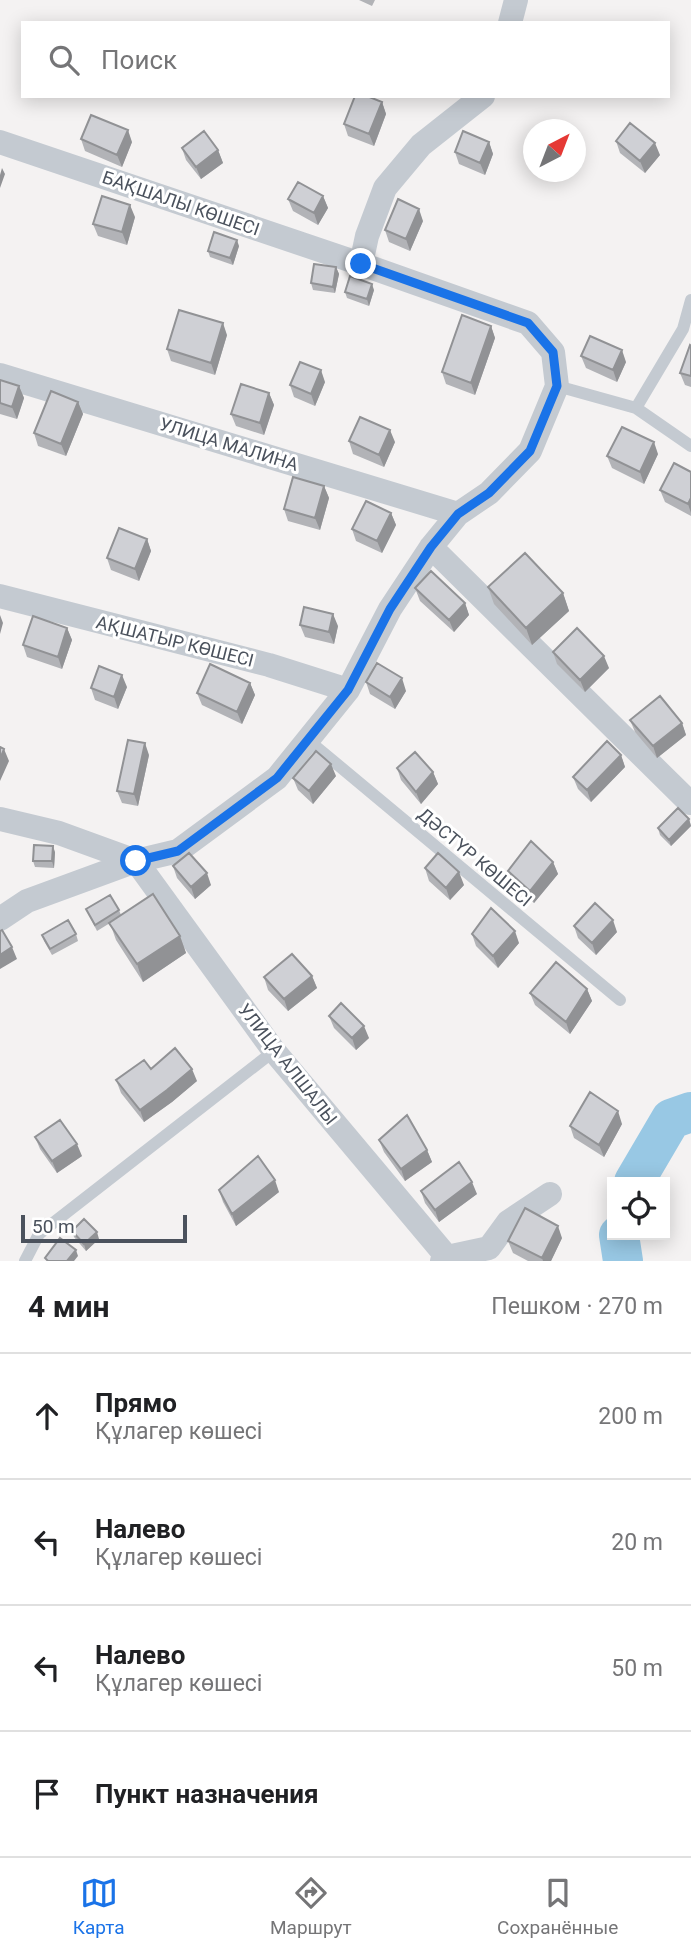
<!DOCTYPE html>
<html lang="ru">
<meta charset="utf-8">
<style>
body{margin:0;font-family:Roboto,sans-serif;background:#f2f2f2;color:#202124}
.controls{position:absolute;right:21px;bottom:21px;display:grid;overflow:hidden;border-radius:0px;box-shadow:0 4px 18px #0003}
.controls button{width:63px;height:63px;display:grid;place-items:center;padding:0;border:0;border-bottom:2px solid #e0e0e0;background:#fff;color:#202124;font:35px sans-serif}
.compass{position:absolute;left:523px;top:119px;width:63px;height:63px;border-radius:50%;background:#fff;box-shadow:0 4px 18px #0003;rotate:42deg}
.scale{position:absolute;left:21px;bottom:18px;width:166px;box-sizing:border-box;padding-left:7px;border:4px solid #4b525d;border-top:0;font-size:19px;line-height:24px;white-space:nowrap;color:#4b525d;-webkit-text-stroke:5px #fff;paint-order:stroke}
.stop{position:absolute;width:21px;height:21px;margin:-16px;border:5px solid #1a73e8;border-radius:50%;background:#fff}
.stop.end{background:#1a73e8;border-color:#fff;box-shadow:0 2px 7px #0008}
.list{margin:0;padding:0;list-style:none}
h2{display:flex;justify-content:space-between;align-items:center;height:91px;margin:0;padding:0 28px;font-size:30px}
h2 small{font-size:23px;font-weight:400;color:#757577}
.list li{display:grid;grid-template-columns:46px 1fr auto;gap:21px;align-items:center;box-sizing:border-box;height:126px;padding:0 28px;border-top:2px solid #e0e0e0}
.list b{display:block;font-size:26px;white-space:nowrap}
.list p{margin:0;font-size:23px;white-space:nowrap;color:#757577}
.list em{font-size:23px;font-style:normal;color:#757577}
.icon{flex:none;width:38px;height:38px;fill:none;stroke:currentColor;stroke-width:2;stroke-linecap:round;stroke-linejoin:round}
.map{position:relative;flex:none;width:691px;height:1261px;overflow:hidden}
.search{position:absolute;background:#fff;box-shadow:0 4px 18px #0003;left:21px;right:21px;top:21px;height:77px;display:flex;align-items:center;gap:18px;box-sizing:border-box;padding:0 24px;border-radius:0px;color:#757577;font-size:26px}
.sheet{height:595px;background:#fff}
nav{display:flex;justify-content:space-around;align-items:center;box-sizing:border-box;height:98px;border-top:2px solid #e0e0e0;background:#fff;font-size:19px;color:#757577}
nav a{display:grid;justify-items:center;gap:4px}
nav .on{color:#1a73e8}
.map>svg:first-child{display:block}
</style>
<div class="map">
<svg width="691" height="1261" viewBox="0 0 691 1261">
<rect width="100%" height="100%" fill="#f4f2f2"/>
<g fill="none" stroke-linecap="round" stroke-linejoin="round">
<path stroke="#98c8e4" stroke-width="40" d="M634 1182 671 1119 691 1112
M619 1235 623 1261"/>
<path stroke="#c4cad1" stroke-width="12" d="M557 386 636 408 691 446
M636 408 683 329 691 300
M308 740 620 1000
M25 1261 39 1234 274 1051"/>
<path stroke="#c4cad1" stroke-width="24" d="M510 23 516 0
M0 142 361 264
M0 375 458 514
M431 547 690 803
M0 596 269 665 348 690
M0 819 59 833 136 861 274 1051 447 1257 449 1261
M0 919 27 901 136 861 178 851 277 778 348 690 390 609 431 547 458 514 489 493 530 451 557 386 553 352 528 323 361 264 367 236 385 188 421 145 483 96
M442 1261 447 1257 489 1248 508 1222 550 1194"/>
</g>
<path fill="#b2b3b7" d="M359 0H375L372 6Z
M382 102 386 114 374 146 348 136 344 124Z
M81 139 132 142 122 167 85 151Z
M616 141 660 155 645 173 620 153Z
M489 142 493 154 485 175 459 164 455 152Z
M182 148 218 150 223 163 201 179 186 160Z
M323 196 328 208 318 225 293 211 288 199Z
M135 217 127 245 98 236 93 224Z
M423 221 410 251 389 242 385 230Z
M239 246 233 265 210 257 208 251Z
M336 267 339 274 335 293 313 290 311 283Z
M374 290 369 306 347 298 345 292Z
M491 326 495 338 475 395 446 384 442 372Z
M227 335 215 375 171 361 167 349Z
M691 346V387L685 385 680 373Z
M581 356 626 362 617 382 586 368Z
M0 380 19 386 24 398 17 419 0 414Z
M325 382 315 406 294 397 290 385Z
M269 393 274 405 264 435 236 426 231 414Z
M78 402 83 414 66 456 38 446 34 433Z
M349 441 395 442 384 467 353 454Z
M658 454 644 484 612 468 607 456Z
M691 472V516L665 502 660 490Z
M324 486 329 498 320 530 288 521 284 509Z
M391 513 396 525 382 553 356 541 352 529Z
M147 539 151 551 139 581 111 570 107 558Z
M488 587 563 593 569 611 532 645 494 604Z
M415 588 465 603 469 615 454 632 420 601Z
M300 625 338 626 334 644 305 637Z
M67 628 72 640 62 669 27 657 23 645Z
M553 652 609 668 585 692 557 664Z
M366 682 406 691 395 709 370 694Z
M250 683 255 695 242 724 202 705 197 693Z
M127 687 118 709 95 700 91 688Z
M630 720 682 723 686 735 657 758 635 732Z
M149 755 138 806 122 803 117 791Z
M621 755 625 767 591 802 578 789 573 777Z
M397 768 433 772 438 784 421 804 401 780Z
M336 776 313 804 298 790 293 778Z
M689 819 691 826 671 846 660 835 658 828Z
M55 852 54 868 35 867 33 861Z
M553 862 558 874 534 903 512 883 508 871Z
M173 866 211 885 195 899 177 878Z
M425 868 464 885 450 900 429 881Z
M86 909 119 910 121 915 180 936 186 953 143 982 116 940 110 923 97 931Z
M574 926 617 932 596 955 578 938Z
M76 934 78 941 52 955 44 941 42 935Z
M472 934 519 943 498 968 476 946Z
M312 976 317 988 288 1011 268 990 264 977Z
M587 989 592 1001 570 1034 535 1005 530 993Z
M329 1016 369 1038 356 1050 334 1028Z
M151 1069 197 1081 172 1102 144 1122 121 1093 116 1080Z
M622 1124 604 1157 574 1138 570 1126Z
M35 1137 82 1156 57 1173 40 1149Z
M379 1140 427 1150 432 1162 405 1181 384 1152Z
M219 1190 279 1192 236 1226 223 1202Z
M421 1191 477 1194 439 1222 425 1203Z
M72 1231 99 1239 86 1251 74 1237Z
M562 1238 551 1261H528L513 1253 508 1241Z"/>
<path fill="#919295" d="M382 102 386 114 374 146 369 134Z
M128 130 132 142 122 167 117 155Z
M489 142 493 154 485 175 480 163Z
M655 143 660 155 645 173 640 161Z
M218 150 223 163 201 179 196 167Z
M2 168 5 174 0 188V175Z
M323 196 328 208 318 225 314 213Z
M130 205 135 217 127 245 122 232Z
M419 209 423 221 410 251 406 239Z
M237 240 239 246 233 265 230 258Z
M336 267 339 274 335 293 333 287Z
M372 284 374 290 369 306 367 299Z
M223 323 227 335 215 375 211 363Z
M491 326 495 338 475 395 471 383Z
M622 350 626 362 617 382 613 370Z
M321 370 325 382 315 406 311 394Z
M19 386 24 398 17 419 12 407Z
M269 393 274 405 264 435 260 423Z
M78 402 83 414 66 456 61 444Z
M390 430 395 442 384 467 379 455Z
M654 442 658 454 644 484 640 472Z
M324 486 329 498 320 530 315 518Z
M691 498V513L688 504Z
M391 513 396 525 382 553 377 541Z
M147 539 151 551 139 581 135 569Z
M563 593 569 611 532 645 526 628Z
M465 603 469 615 454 632 449 620Z
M333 614 338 626 334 644 329 632Z
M0 615 3 623 0 634Z
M67 628 72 640 62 669 58 657Z
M604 656 609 668 585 692 580 680Z
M122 675 127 687 118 709 114 697Z
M402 678 406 691 395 709 390 697Z
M250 683 255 695 242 724 237 712Z
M682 723 686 735 657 758 653 746Z
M145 743 149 755 138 806 134 794Z
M4 749 9 761 0 781V759Z
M621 755 625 767 591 802 587 790Z
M331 764 336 776 313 804 309 791Z
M433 772 438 784 421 804 416 792Z
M689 819 691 826 671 846 669 840Z
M53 846 55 852 54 868 52 861Z
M553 862 558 874 534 903 530 891Z
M459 872 464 885 450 900 446 888Z
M207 873 211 885 195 899 191 887Z
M613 920 617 932 596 955 592 943Z
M515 931 519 943 498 968 493 956Z
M180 936 186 953 143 982 137 964Z
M12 947 17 959 0 969V955Z
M312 976 317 988 288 1011 284 999Z
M587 989 592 1001 570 1034 566 1022Z
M364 1026 369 1038 356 1050 352 1038Z
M192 1069 197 1081 172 1102 144 1122 140 1110Z
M618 1111 622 1124 604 1157 599 1145Z
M77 1144 82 1156 57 1173 52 1161Z
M427 1150 432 1162 405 1181 401 1169Z
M275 1180 279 1192 236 1226 232 1214Z
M472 1182 477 1194 439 1222 435 1210Z
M558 1226 562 1238 551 1261H543L542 1258Z
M97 1232 99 1239 86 1251 84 1244Z
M76 1250 78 1256 74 1261H67Z"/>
<path fill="#cfd0d5" stroke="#919295" stroke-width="2" d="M355 96H367L382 102 369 134 344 124Z
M91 115 128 130 117 155 81 139Z
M630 123 655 143 640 161 616 141Z
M204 131 218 150 196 167 182 148Z
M463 131 489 142 480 163 455 152Z
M298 182 323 196 314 213 288 199Z
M102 196 130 205 122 232 93 224Z
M398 199 419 209 406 239 385 230Z
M214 232 237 240 230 258 208 251Z
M314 264 336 267 333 287 311 283Z
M350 276 372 284 367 299 345 292Z
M179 310 223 323 211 363 167 349Z
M462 315 491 326 471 383 442 372Z
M590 336 622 350 613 370 581 356Z
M690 345 691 346V376L680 373Z
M300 362 321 370 311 394 290 385Z
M0 380 19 386 12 407 0 403Z
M241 384 269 393 260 423 231 414Z
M51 391 78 402 61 444 34 433Z
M360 417 390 430 379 455 349 441Z
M622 427 654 442 640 472 607 456Z
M674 463 691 472V498L688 504 660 490Z
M293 477 324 486 315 518 284 509Z
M366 501 391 513 377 541 352 529Z
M119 528 147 539 135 569 107 558Z
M525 553 563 593 526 628 488 587Z
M431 571 465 603 449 620 415 588Z
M304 607 333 614 329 632 300 625Z
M33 616 67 628 58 657 23 645Z
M577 628 604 656 580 680 553 652Z
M377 663 402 678 390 697 366 682Z
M210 664 250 683 237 712 197 693Z
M99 666 122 675 114 697 91 688Z
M660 696 682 723 653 746 630 720Z
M128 740 145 743 134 794 117 791Z
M607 741 621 755 587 790 573 777Z
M0 747 4 749 0 759Z
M316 751 331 764 309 791 293 778Z
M415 752 433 772 416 792 397 768Z
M678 808 689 819 669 840 658 828Z
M531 841 553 862 530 891 508 871Z
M34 845 53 846 52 861H33Z
M189 853 207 873 191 887 173 866Z
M438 853 459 872 446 888 425 868Z
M153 894 180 936 137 964 109 923Z
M110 895 119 910 95 925 86 909Z
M595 903 613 920 592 943 574 926Z
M491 908 515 931 493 956 472 934Z
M68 920 76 934 50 949 42 935Z
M2 930 12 947 0 955V931Z
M292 954 312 976 284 999 264 977Z
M556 962 587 989 566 1022 530 993Z
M341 1003 364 1026 352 1038 329 1016Z
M175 1048 192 1069 167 1090 140 1110 116 1080 144 1060 151 1069Z
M590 1092 618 1111 599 1145 570 1126Z
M407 1115 427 1150 401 1169 379 1140Z
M60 1120 77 1144 52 1161 35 1137Z
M258 1156 275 1180 232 1214 219 1190Z
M459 1162 472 1182 435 1210 421 1191Z
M525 1208 558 1226 542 1258 508 1241Z
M84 1219 97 1232 84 1244 72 1231Z
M60 1238 76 1250 67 1261H48L45 1258Z"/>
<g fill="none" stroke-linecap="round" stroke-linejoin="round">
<path stroke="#1a73e8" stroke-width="9" d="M136 861 178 851 277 778 348 690 390 609 431 547 458 514 489 493 530 451 557 386 553 352 528 323 361 264"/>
</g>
<g text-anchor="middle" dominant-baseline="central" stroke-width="6" stroke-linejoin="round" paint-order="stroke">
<g font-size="18" fill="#4b525d" stroke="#fff">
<text transform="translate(181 203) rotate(19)">БАҚШАЛЫ КӨШЕСІ</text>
<text transform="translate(229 444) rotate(17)">УЛИЦА МАЛИНА</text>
<text transform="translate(175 641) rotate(14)">АҚШАТЫР КӨШЕСІ</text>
<text transform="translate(475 857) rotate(40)">ДӘСТҮР КӨШЕСІ</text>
<text transform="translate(288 1064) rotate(52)">УЛИЦА АЛШАЛЫ</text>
</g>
</g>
</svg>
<div class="controls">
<button><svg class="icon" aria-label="locate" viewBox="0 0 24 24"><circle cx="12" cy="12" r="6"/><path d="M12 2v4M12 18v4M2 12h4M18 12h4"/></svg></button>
</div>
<svg class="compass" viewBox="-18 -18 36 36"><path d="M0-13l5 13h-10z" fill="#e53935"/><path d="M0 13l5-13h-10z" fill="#757577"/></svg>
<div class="scale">50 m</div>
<div class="stop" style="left:136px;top:861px"></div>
<div class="stop end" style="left:361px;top:264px"></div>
<div class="search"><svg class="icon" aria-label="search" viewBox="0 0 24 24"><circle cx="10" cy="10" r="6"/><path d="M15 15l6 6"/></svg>Поиск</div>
</div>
<section class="sheet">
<h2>4 мин<small>Пешком · 270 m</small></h2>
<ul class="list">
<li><svg class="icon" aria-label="ahead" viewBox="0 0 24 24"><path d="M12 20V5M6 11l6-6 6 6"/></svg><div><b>Прямо</b><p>Құлагер көшесі</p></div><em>200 m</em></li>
<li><svg class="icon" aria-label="left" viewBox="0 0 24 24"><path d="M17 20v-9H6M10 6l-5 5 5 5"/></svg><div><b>Налево</b><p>Құлагер көшесі</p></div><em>20 m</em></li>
<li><svg class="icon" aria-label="left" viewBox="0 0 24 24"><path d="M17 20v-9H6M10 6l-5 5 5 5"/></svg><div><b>Налево</b><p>Құлагер көшесі</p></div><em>50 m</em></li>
<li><svg class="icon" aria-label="arrive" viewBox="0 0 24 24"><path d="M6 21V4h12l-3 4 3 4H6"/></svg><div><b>Пункт назначения</b></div></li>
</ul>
</section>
<nav>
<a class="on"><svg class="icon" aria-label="map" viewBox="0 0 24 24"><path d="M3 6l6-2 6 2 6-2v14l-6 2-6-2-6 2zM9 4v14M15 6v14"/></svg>Карта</a>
<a><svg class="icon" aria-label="directions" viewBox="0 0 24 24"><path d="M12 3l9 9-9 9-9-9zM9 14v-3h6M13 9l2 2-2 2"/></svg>Маршрут</a>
<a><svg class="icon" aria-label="saved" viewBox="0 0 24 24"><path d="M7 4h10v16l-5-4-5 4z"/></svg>Сохранённые</a>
</nav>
